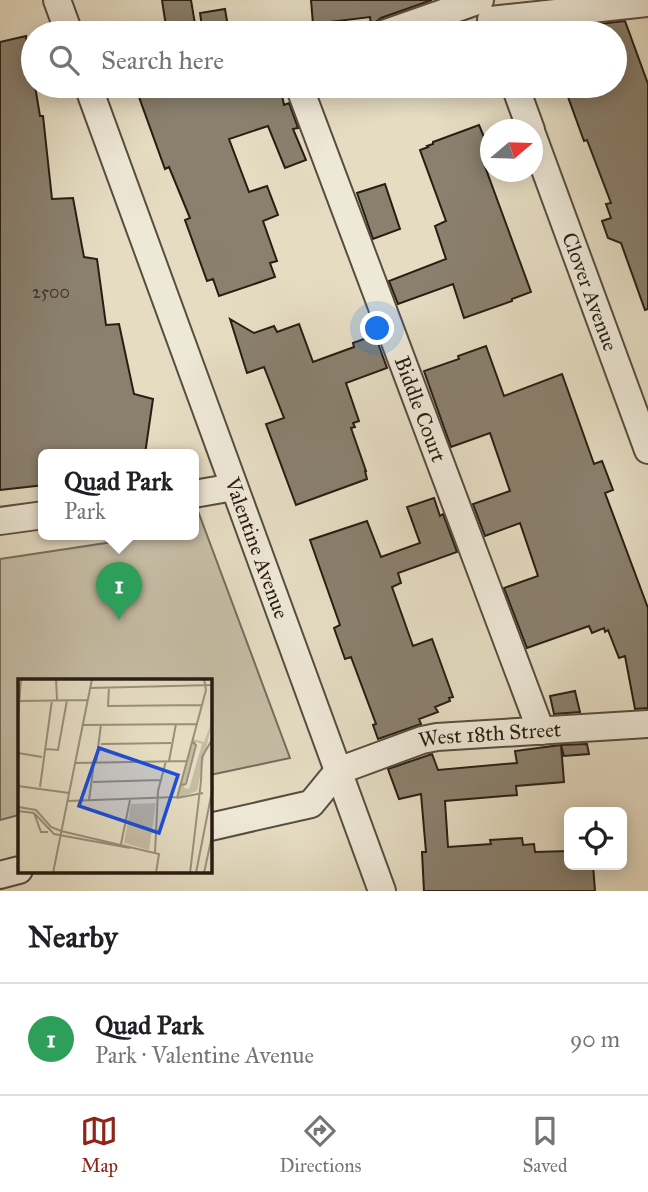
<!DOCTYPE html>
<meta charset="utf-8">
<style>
body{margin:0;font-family:"IM FELL Great Primer",serif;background:#f6f6f6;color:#202124}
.controls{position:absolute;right:21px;bottom:21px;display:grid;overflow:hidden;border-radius:10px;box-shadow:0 4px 18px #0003}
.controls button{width:63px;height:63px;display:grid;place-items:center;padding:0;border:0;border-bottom:2px solid #e0e0e0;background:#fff;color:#202124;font:35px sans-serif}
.compass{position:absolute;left:480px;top:119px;width:63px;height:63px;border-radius:50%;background:#fff;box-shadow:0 4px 18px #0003;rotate:71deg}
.you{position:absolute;left:378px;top:329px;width:24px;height:24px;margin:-18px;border:5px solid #fff;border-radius:50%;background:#1a73e8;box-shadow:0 0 0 10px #1a73e833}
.badge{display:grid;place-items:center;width:46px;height:46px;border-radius:50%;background:#8f2418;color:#fff;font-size:23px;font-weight:700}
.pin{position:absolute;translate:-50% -58px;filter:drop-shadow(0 2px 4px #0008)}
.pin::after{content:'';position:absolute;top:37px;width:24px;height:21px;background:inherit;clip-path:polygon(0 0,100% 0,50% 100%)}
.popup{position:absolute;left:38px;top:449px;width:161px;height:91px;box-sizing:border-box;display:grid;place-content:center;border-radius:10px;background:#fff;filter:drop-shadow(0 2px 5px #0005);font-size:23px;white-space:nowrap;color:#757577}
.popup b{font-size:26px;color:#202124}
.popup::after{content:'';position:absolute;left:50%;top:100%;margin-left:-14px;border:14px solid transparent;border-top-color:#fff}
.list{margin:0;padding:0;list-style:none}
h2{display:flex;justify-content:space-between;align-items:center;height:91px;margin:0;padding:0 28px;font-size:30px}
h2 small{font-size:23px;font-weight:400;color:#757577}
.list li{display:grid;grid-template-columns:46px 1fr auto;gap:21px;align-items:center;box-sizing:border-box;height:112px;padding:0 28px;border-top:2px solid #e0e0e0}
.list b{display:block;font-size:26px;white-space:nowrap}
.list p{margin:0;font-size:23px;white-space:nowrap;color:#757577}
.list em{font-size:23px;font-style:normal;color:#757577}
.icon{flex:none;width:38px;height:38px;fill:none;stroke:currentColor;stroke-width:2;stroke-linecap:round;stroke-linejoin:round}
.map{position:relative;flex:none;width:648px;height:891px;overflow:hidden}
.search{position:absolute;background:#fff;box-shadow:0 4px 18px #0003;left:21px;right:21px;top:21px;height:77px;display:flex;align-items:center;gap:18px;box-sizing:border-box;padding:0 24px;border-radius:38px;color:#757577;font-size:26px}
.sheet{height:203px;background:#fff}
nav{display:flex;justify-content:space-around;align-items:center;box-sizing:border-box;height:98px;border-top:2px solid #e0e0e0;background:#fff;font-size:19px;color:#757577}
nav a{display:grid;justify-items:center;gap:4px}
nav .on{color:#8f2418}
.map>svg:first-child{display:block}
</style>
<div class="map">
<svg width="648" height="891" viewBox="0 0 648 891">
<rect width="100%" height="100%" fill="#e5dcc2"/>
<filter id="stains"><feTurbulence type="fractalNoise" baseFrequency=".00286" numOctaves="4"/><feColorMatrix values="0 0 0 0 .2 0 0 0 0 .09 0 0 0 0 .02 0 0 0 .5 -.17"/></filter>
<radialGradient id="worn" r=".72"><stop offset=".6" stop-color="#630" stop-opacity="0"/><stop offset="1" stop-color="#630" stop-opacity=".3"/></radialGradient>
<path fill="#c5bca4" stroke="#766c5c" stroke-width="2" d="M198 511 290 758 210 775V681H19V815L0 820V559L152 536 153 534H194V512Z"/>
<path fill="#8a806e" stroke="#281d14" stroke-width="2" d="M162 0H191L196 30 167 33Z
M311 0H432L381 18 371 26 370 17 313 24Z
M225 9 229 33H203L200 13Z
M625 21 648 84V309L645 310 621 243 608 238 602 221 611 218 606 204 611 203 587 140 584 141 564 86H615V33H565L564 28Z
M26 36 33 86H35L40 116H43L52 199 73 198 84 257 97 259 106 325 119 324 134 394 153 399 145 454H44V485L0 490V42Z
M170 86H280L284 105 289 103 298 128 293 129 306 160 285 168 268 126 229 139 249 192 267 186 278 215 263 221 277 261 270 263 275 277 219 296 213 279 207 281 185 220 190 218 169 167 165 169 139 97Z
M479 125 491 154V158L483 161 531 292 512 299V301L464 318 453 284 398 304 389 281 446 259 435 226 446 221 420 150 428 147 427 146 433 144V142Z
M385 184 400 229 373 239 357 193Z
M230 319 254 333 274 326 277 332 299 324 313 362 354 347 353 343 375 335 387 368 346 383 359 421 353 423 355 427 351 428 366 471H365L367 479 296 505 266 424 284 418 264 367 247 373Z
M486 346 504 396 562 374 594 464 602 461 613 490 605 493 648 608V708L635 709 625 656 619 658 608 630 605 632 604 628 592 633 589 626 527 648 504 588 538 576 520 523 485 536 473 504 510 491 490 433 451 447 424 371 459 359 458 356Z
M434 498 440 516 443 514 457 552 398 573 401 583 392 587 413 646 432 639 453 697 449 698 450 701 435 707 438 712 419 719 421 724 378 739 373 725 376 724 351 657 345 659 334 628 340 625 310 540 367 521 381 557 420 543 407 507Z
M575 691 580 712 554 714 550 696Z
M587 744 589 754 564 756 561 745Z
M561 745 564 782 516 786 517 795 445 801 448 847 491 844 490 840 522 838 523 845 534 844 535 852 569 851V865H593L595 891H424L422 852H426L421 794 399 799 388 769 432 754 438 770 517 763 515 751Z"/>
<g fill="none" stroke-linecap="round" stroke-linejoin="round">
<g stroke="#574d40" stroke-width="30">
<g id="minor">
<path d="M57 0 69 33"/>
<path d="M491 20 648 3"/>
<path d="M386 33 480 0"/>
<path id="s1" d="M88 86 382 891"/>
<path id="s2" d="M299 86 541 731"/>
<path d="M515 86 531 130"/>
<path id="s3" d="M532 134 648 450"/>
<path d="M194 494 234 487"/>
<path d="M0 521 44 515"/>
<path id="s4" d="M210 827 311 804 338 771 422 740 437 737 648 724"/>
<path d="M0 875 19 870"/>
</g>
</g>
<use href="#minor" stroke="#eee8d7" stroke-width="26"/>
</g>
<g text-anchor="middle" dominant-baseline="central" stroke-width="6" stroke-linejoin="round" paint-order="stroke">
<g font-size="18" fill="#40362a">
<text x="51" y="292">2500</text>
</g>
<g font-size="21" fill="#281d14" stroke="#eee8d7">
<text stroke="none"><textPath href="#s3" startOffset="168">Clover Avenue</textPath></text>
<text stroke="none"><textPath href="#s2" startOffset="345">Biddle Court</textPath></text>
<text stroke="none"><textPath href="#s1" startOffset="492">Valentine Avenue</textPath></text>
<text stroke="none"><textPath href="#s4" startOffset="304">West 18th Street</textPath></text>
</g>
</g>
<g transform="translate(18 679)">
<rect width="194" height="194" fill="#e5dcc2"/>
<path d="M194 42 179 112 158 120 175 60 186 63ZM178 63 184 65 171 110 166 109ZM138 124 131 171 106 164 113 125Z" fill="#c5bca4" fill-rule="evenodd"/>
<path fill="none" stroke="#99907c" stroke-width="2" d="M38 0 39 21M72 9 195 6M91 9 90 27 184 26M1 22 69 21M0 39 3 0M65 46 179 45M83 65 153 64M28 70 40 71 49 21M0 74 24 78M151 82 158 45M57 84 169 82M78 84 83 46M183 102 184 78 195 59M75 103 143 101M163 106 168 105 178 66 174 62M0 107 51 114M22 108 34 21M159 119 188 11 186 0M159 119 185 114M71 121 76 84M49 122 159 118M0 128 18 131 33 148 43 152 141 175 138 194M0 132 16 134 36 155 112 169M16 134 23 153H30M103 165 112 121M137 174 140 112 148 82M35 194 74 0M172 194 183 102M178 194 195 107M186 194 195 152"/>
<path fill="#1d4ed8" fill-opacity="0.15" stroke="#1d4ed8" stroke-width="3.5" d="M81 69 160 96 141 154 61 127Z"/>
<rect width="194" height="194" fill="none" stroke="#281d14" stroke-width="3.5"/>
</g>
<rect width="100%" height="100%" filter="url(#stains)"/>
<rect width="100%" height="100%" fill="url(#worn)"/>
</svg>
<div class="controls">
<button><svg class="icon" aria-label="locate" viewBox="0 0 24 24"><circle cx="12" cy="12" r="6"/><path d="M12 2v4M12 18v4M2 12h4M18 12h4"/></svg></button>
</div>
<svg class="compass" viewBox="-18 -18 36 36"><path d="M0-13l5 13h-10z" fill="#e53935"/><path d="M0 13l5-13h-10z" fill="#757577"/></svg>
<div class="you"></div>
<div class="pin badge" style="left:119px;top:620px;background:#2e9e5b">1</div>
<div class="popup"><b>Quad Park</b>Park</div>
<div class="search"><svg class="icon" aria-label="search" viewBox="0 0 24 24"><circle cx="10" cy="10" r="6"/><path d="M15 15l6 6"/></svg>Search here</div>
</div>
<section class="sheet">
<h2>Nearby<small></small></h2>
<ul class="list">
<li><span class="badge" style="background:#2e9e5b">1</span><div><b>Quad Park</b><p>Park · Valentine Avenue</p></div><em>90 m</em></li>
</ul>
</section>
<nav>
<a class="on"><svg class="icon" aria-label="map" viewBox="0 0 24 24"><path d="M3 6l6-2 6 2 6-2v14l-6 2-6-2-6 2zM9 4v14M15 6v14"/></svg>Map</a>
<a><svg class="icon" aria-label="directions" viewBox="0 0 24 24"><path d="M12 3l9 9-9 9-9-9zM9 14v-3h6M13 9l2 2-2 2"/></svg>Directions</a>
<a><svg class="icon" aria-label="saved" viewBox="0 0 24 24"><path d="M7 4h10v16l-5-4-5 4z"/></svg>Saved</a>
</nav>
